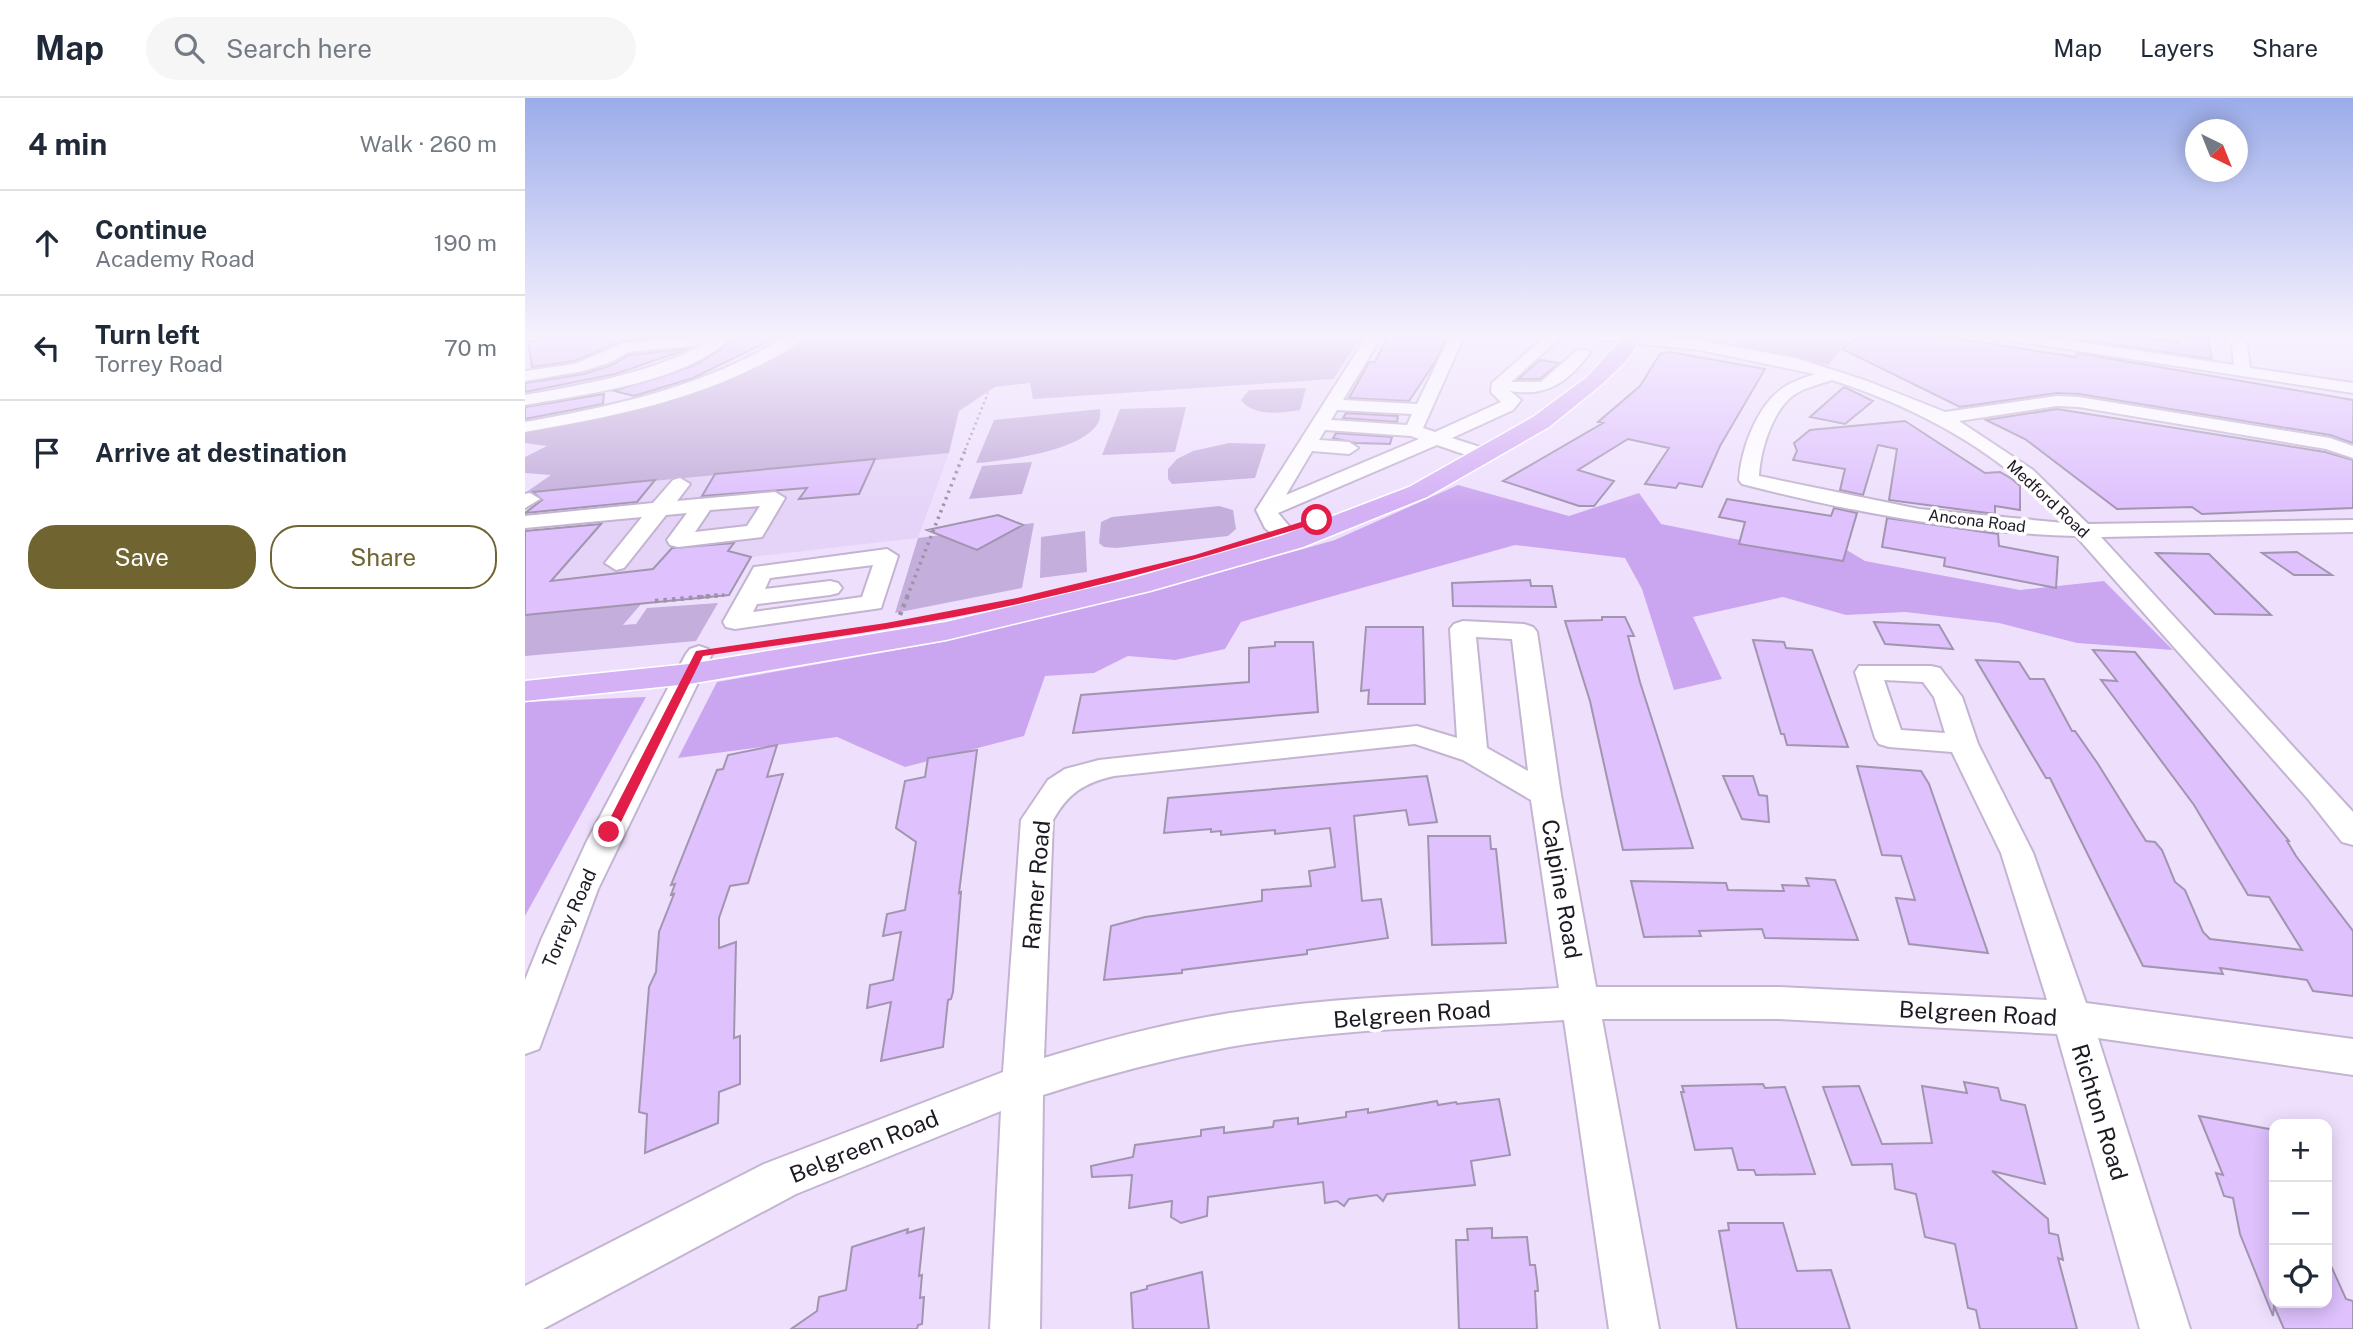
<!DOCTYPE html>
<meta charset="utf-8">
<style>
body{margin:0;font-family:"Public Sans",sans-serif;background:#f6f6f7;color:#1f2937}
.controls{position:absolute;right:21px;bottom:21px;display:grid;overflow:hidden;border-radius:14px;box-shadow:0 4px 18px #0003}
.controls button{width:63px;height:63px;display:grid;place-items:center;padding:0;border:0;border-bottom:2px solid #e0e1e3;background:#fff;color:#1f2937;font:35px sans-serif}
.compass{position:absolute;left:1660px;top:21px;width:63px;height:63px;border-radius:50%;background:#fff;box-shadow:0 4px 18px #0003;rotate:137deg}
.stop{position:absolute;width:21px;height:21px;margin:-16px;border:5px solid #e11d48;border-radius:50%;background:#fff}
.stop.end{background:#e11d48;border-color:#fff;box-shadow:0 2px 7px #0008}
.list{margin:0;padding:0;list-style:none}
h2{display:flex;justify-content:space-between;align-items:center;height:91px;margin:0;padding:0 28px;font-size:30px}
h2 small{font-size:23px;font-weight:400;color:#747a83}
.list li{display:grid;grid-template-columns:46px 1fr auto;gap:21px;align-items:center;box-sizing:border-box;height:105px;padding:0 28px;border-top:2px solid #e0e1e3}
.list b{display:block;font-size:26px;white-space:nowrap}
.list p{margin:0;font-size:23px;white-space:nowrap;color:#747a83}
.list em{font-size:23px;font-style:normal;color:#747a83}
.actions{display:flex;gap:14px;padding:21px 28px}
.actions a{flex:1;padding:16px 0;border:2px solid #706431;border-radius:28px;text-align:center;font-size:24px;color:#706431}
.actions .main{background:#706431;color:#fff}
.icon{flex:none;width:38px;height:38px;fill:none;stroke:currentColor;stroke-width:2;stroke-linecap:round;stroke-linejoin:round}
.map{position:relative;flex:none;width:1828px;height:1231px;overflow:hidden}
header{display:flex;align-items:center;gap:42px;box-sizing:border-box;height:98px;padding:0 35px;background:#fff;border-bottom:2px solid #e0e1e3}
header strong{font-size:33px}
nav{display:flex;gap:38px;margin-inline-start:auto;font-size:24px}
.search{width:490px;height:63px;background:#f6f6f7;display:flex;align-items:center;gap:18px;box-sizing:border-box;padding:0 24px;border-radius:38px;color:#747a83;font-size:26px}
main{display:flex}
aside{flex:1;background:#fff}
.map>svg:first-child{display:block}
</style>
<header>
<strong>Map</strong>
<div class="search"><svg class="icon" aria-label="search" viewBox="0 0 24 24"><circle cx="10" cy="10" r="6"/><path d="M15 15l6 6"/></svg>Search here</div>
<nav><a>Map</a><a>Layers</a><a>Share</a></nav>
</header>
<main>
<aside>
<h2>4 min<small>Walk · 260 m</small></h2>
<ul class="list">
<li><svg class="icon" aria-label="ahead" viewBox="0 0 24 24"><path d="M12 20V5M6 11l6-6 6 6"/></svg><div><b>Continue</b><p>Academy Road</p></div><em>190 m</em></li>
<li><svg class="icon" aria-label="left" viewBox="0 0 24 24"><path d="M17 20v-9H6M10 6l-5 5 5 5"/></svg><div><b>Turn left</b><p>Torrey Road</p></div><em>70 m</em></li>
<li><svg class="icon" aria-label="arrive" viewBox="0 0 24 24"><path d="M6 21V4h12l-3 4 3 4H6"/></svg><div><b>Arrive at destination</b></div></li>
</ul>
<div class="actions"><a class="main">Save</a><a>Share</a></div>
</aside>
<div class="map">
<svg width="1828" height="1231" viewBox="0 0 1828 1231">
<rect width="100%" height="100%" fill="#eee0fd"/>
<path fill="#e5d4f8" d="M424 355 393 440 226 459 203 453 213 439 151 445 137 461 141 469 26 483 81 420 17 426 8 417 108 408 130 382 190 376 177 399 282 390 275 401 334 396 350 361Z"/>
<path fill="#c4aedb" d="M278 236H838L808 281 508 301 505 285 470 289 434 313 424 355 0 395 26 377 0 375V359L22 348 0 345V331L104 313 238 266Z
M1219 236H1328L1303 267 1208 247Z
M781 290 775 312C757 315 728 319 716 302L724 292Z
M661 309 650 354 577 357 595 311Z
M575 311C583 351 478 363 451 365L469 322Z
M704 345 741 346 730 380 647 386 643 381V371L652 361 668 353Z
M507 364 497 396 444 401 457 368Z
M694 408 708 412 711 431 703 438 591 450 579 449 574 445 576 424 587 419Z
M509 425 497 490 370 515 393 440Z
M560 433 562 474 515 480 516 439Z
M117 505 98 527 111 526 122 510 193 505 171 543 0 558V517Z"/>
<path fill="#cba6f0" d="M933 387 1044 418 1114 395 1136 426 1285 456 1310 445 1340 463 1495 492 1579 483 1648 552 1552 545 1474 525 1380 514 1321 517 1258 499 1168 519 1197 581 1149 592 1117 491 1100 460 990 447 716 524 700 551 650 562 603 558 569 575 520 578 499 638 380 669 312 639 153 660 192 584 417 544 640 490 810 442Z
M121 599 0 818V604Z"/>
<path fill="#dec1fd" stroke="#a295af" stroke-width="2" d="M15 236H169L99 242 49 263 7 269 3 244 16 242Z
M212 236H258L168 280 109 298 89 293 168 268 192 254Z
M864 236H923L910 264 884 303 824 300 844 264H850Z
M1336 236H1403L1551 259 1552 255 1828 302V345L1805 337 1554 296 1532 295 1435 309 1317 251Z
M1557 236H1595L1654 245V236H1682L1687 261 1556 242Z
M163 251 90 276 0 294V285L59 276 87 267 104 257Z
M1145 254 1240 271 1195 348 1177 389 1154 385 1151 390 1120 386 1144 350 1103 341 1053 372 1089 383 1069 408H1054L978 383 1078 325 1073 324 1115 288 1135 256Z
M1015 262 1034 265 1015 281H993Z
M1319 289 1348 303 1320 326 1285 319Z
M79 296 78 306 0 321V309Z
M1532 311 1800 354 1828 362V410L1677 416 1667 409 1592 411 1500 341 1461 322Z
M821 315 873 318 872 324 818 320Z
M1380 323 1460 375 1475 374 1487 381 1495 388V412L1470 408V416L1364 402 1372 351 1353 347 1338 397 1315 392 1320 371 1268 362 1272 353 1269 345 1285 332Z
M811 335 867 339 865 346 830 345 808 340Z
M350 361 334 396 274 401 282 390 177 398 190 376Z
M130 382 112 404 0 415 17 402 8 394Z
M1202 401 1306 418 1309 410 1332 415 1318 463 1214 446 1220 424 1194 419Z
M473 417 498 427 452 452 402 432Z
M1362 420 1473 436 1474 448 1533 459 1531 490 1419 468 1420 460 1357 449Z
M76 426 26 483 128 471 147 450 209 445 203 453 226 459 204 497 0 517V433Z
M1772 454 1807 477H1769L1737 455Z
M1631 455 1684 456 1746 517 1690 516Z
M1005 482 1006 488H1027L1031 509 928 508 927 485Z
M1077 519H1100L1109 538H1103L1115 584 1168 750 1098 752 1065 603 1040 523 1077 522Z
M1349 524 1414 527 1428 551 1360 546Z
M841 529H898L900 606H843L844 592 836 593Z
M1228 542 1259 544 1261 550 1287 552 1323 649 1262 647 1259 636H1256Z
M750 544H788L793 614 548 635 556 597 724 584V550L750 548Z
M1568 552 1610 554 1764 743H1762L1771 758 1828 833V898L1788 893 1782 882 1695 870 1698 876 1618 868 1525 680H1521L1451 562 1494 564 1505 581H1519L1547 633H1550L1573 666 1621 743 1630 744 1637 752 1650 784 1660 792 1678 834 1685 841 1777 852 1744 799 1723 797 1669 707 1576 582 1592 583Z
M252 647 242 679 258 676 232 757 223 785 205 788 194 820V850L211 844 209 940 215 938V986L194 994 193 1025 120 1055 122 1016 114 1014 124 889 131 874 134 834 149 796 146 797 150 786 146 787 192 672 198 671 203 657Z
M452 652 434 795 436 794 428 894 426 901 423 902 418 949 356 963 366 904 342 910 345 887 368 882 376 834 358 838 362 816 380 812 391 744 371 730 380 683 400 679 403 660Z
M1332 668 1396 673 1404 686 1463 855 1384 846 1371 800 1390 802 1376 758 1357 757Z
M902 678 912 724 884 727 881 712 829 718 837 803 856 801 863 840 782 852V856L657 872V875L579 882 586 828 620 819 737 803V792L786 788 784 773 810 769 805 730 750 736V732L696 737V733L686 734V731L639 735 643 700Z
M1198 678H1228L1234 697 1242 698 1244 724 1217 721Z
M903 738H965L966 751H971L981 845 907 847Z
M1281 780 1310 782 1333 842 1240 840 1237 831 1174 833 1176 838 1119 839 1106 783 1201 785 1203 792 1259 793 1257 787 1284 788Z
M1439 984 1473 990 1476 1002 1500 1007 1520 1086 1467 1073 1523 1121 1524 1135 1533 1137 1538 1162 1533 1160 1552 1231H1455L1451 1212 1443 1210 1430 1146 1400 1139 1391 1096 1370 1091 1367 1066 1327 1067 1298 989 1334 988 1357 1046 1407 1045 1397 988 1442 995Z
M1238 986 1240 990 1260 989 1290 1076 1231 1077 1229 1072H1213L1207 1050 1170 1052 1156 994H1159L1157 988Z
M974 1001 985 1057 946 1063 950 1087 862 1096 858 1103 852 1097 824 1101 819 1108 812 1103 800 1105 798 1084 758 1089 683 1099 682 1118 656 1125 646 1119 647 1103 604 1110 607 1077 567 1079 566 1068 608 1059 610 1047 676 1038V1032L699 1029V1035L748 1029 749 1023 773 1020V1026L821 1019V1014L843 1011V1015L912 1003 913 1007 931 1004 932 1006Z
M1674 1018 1744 1031 1749 1036V1205H1802V1159L1821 1201 1828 1203V1231H1759L1749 1208 1748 1218 1715 1136 1708 1100 1699 1098 1691 1075 1698 1077Z
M1203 1125H1258L1272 1173 1306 1172 1325 1231H1212L1194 1133 1204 1132Z
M399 1130 394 1178 397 1177 395 1200 399 1199 397 1226 393 1227 392 1231H266L292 1213 294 1199 321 1192 327 1149 383 1131 382 1135Z
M967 1130V1140L1002 1139 1005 1167H1010L1012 1182 1013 1193H1010L1012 1231H934L931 1142H943L942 1131Z
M677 1174 684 1231H608L606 1195 622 1191V1188Z"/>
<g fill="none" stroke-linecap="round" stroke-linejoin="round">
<g stroke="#c3b5d1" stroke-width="4">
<path id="minor" d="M192 236H209C166 284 61 296 0 307V297C61 286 122 276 177 247L103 254 86 264 58 273 0 283V273L50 266 99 245 180 238 186 240Z
M264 236H282C271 249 252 258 237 266 163 304 81 320 0 334V324C93 307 183 288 264 236Z
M843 236H858L818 302 892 306 926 236H940L898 330 910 334 976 304 966 294 967 285 1023 236H1039L986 284H1016L1052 252H1062L1065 255C1043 284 1022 299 985 293L996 302 988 312 927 340 967 353 969 357 967 361H953L912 347 753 415 769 434 766 439H750L740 430 731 412ZM812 312 887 316 882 327 806 322ZM800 332 886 338 894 341 761 397 787 353 824 356 833 350 824 344 794 342Z
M1053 236H1110L1175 242 1271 260 1342 283 1420 314 1532 298 1554 299 1805 340 1828 348V360L1801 351 1554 309 1532 308 1434 323 1508 372 1563 426 1828 422V434L1576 439 1828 714V747L1817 744 1783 701 1551 438C1437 435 1327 414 1217 386L1214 382C1216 352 1231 311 1255 292 1265 284 1279 280 1290 276L1175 252 1060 240ZM1307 282C1394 310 1478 355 1539 425L1394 411 1234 378C1235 354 1246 317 1265 300 1276 290 1293 287 1307 282Z
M1462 236H1501L1709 267 1707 248 1695 236H1711L1722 247 1725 270 1828 285V295L1469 240Z
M155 380 165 386 152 403 250 394 260 400 237 439 229 440 153 449 145 447 142 442 162 415 141 417 99 470 91 472 80 465 117 419 0 430V418L128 405 148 382ZM235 408 222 428 170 434 185 412Z
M5 395 15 401 0 410V396Z
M362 451 373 458 356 510 210 531 201 529 198 524 229 469ZM348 467 337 499 228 514 232 506 305 497 313 495 317 490 313 485 305 483 240 491 245 480Z
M938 523 999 526 1008 529 1012 534 1036 697 1071 889H1254L1522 902 1476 755 1427 654 1364 649 1354 646 1350 640 1330 574 1334 568H1406L1415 570 1437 599 1453 646 1508 755 1561 905 1828 941V977L1573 940 1665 1231H1615L1532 936 1254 921H1077L1134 1231H1084L1039 922C928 929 814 930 704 949 641 961 579 977 518 997L515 1231H465L476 1013 271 1096 18 1231H0V1188L239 1066 478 974 496 722 523 682 540 671 574 662 892 628 932 640 925 531 929 526ZM951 539 987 541 1003 673 962 650ZM1359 582 1398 584 1409 599 1420 635 1376 632ZM890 646 938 662 1006 702 1034 890C925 896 814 898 705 915 642 925 581 941 519 960L528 722C543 695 559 685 589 678Z
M174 548 183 551 187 556 73 791 14 951 0 956V882L17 840 62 743 161 556 165 551Z"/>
</g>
<g stroke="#fff" stroke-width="3">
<path id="major" d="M1101 236H1120L1100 264 1076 287 1024 329 902 399 778 449 625 493 421 542 164 586 0 603V583L164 566 421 524 608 480 758 437 884 389 1008 319 1062 279Z"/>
</g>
<path stroke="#9d92a8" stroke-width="2.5" stroke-dasharray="2 3.5" stroke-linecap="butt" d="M440 352 463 295"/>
<path stroke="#9d92a8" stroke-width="3.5" stroke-dasharray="2.5 4.5" stroke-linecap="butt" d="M176 499 200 497
M382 499 441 350"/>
<path stroke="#9d92a8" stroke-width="4.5" stroke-dasharray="3.5 5" stroke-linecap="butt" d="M130 503 197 497
M375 517 383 497"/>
<use href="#minor" fill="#fff" fill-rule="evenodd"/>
<use href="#major" fill="#d4b0f5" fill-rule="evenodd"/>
</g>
<linearGradient id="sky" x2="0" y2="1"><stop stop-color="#9bacea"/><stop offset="0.58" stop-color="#f7f1fe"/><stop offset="1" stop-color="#f7f1fe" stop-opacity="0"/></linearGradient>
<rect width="1828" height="409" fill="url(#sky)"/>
<path fill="#e11d48" d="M792 419 795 424C696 455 595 483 493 506 389 529 283 543 178 558L91 734 84 739 78 734 171 553 361 525 492 500 670 457Z"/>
<g text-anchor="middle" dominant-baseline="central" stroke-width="7" stroke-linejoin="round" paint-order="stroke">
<g font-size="16" fill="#1e1923" stroke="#fff">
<text transform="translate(1523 401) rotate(43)">Medford Road</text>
<text transform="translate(1452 423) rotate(7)">Ancona Road</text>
</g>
<g font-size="19" fill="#1e1923" stroke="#fff">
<text transform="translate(44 820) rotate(-66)">Torrey Road</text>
</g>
<g font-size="23" fill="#1e1923" stroke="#fff">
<text transform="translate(511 787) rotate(-85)">Ramer Road</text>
<text transform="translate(1037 791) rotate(80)">Calpine Road</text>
<text transform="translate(1453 915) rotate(3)">Belgreen Road</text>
<text transform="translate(887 916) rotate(-4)">Belgreen Road</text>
<text transform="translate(1575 1014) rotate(73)">Richton Road</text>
<text transform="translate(339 1048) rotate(-22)">Belgreen Road</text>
</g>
</g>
</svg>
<div class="controls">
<button>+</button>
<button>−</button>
<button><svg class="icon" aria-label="locate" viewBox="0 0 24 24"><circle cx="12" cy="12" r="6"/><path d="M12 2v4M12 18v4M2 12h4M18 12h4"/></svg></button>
</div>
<svg class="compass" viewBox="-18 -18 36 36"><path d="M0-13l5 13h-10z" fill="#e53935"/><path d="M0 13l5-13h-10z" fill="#747a83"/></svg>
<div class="stop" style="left:792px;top:422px"></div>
<div class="stop end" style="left:84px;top:734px"></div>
</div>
</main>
